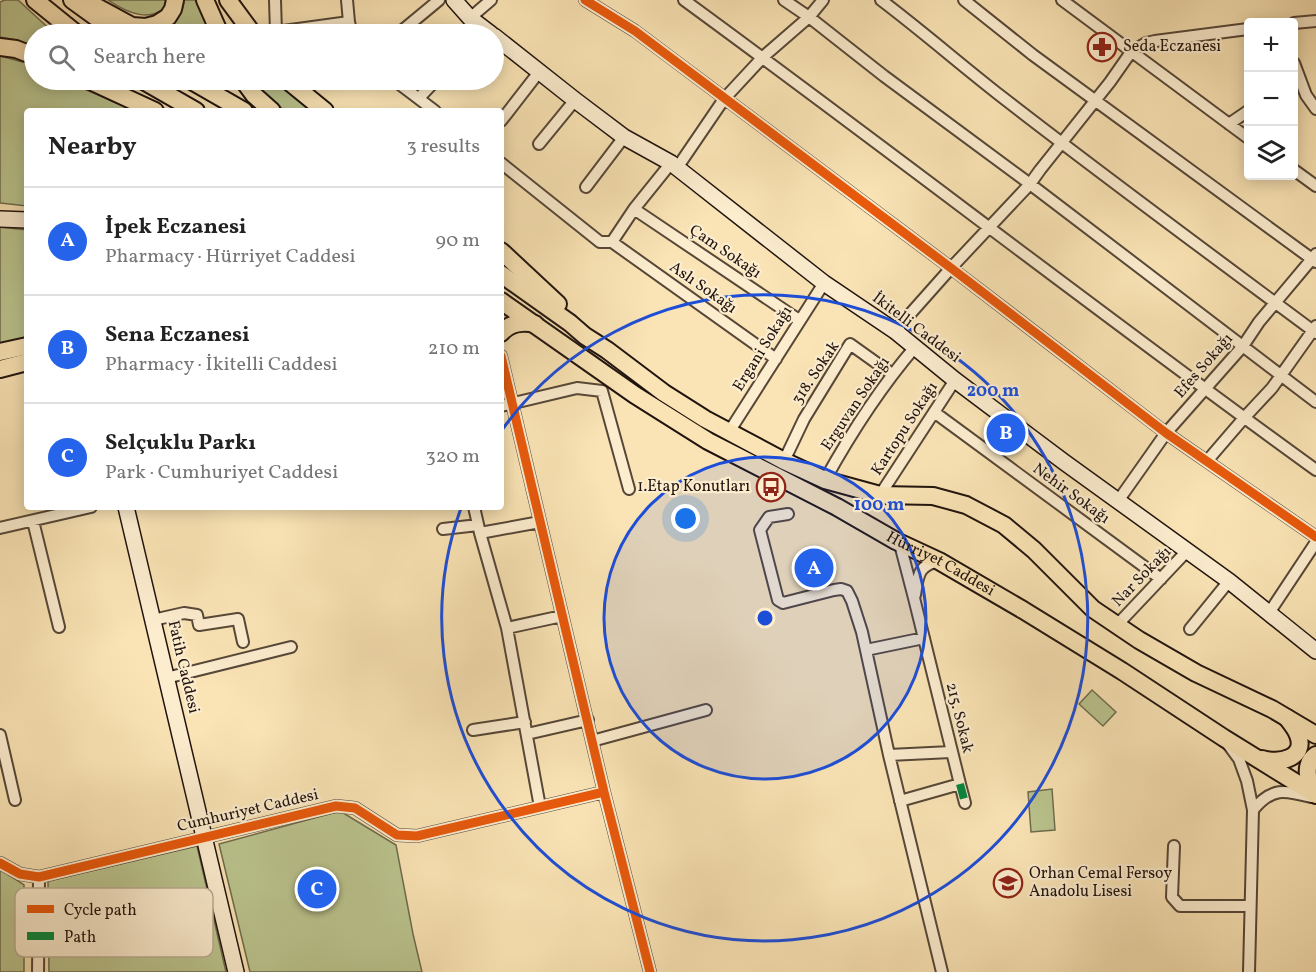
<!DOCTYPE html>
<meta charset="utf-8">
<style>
body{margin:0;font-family:Vollkorn,serif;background:#f2f2f2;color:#222}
.controls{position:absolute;right:18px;top:18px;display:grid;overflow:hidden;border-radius:6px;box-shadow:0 3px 15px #0003}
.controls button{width:54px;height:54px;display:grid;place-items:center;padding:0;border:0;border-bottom:2px solid #e0e0e0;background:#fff;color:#222;font:30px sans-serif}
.you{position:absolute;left:686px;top:519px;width:21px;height:21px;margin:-15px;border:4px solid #fff;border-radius:50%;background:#1a73e8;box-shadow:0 0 0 9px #1a73e833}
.badge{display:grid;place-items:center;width:39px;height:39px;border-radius:50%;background:#2563eb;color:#fff;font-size:20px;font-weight:700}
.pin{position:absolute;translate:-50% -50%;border:3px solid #fff;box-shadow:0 2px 6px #0006}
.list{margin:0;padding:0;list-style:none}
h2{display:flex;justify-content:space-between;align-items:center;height:78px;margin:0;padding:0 24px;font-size:26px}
h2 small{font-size:20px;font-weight:400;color:#767676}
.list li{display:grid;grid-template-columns:39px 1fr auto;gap:18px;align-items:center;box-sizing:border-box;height:108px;padding:0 24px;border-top:2px solid #e0e0e0}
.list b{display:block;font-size:22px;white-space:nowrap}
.list p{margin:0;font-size:20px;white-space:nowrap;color:#767676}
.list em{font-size:20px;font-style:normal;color:#767676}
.icon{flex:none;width:33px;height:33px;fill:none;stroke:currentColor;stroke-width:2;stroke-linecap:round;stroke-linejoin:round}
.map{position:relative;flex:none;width:1316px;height:972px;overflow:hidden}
.search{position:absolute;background:#fff;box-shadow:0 3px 15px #0003;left:24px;top:24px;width:480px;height:66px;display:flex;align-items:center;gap:15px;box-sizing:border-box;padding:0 21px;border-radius:33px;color:#767676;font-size:22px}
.panel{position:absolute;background:#fff;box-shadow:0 3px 15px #0003;left:24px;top:108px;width:480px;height:402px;border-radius:6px}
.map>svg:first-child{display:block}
</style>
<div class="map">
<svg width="1316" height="972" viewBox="0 0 1316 972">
<rect width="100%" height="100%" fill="#fae4b5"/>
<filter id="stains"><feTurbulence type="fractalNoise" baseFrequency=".00333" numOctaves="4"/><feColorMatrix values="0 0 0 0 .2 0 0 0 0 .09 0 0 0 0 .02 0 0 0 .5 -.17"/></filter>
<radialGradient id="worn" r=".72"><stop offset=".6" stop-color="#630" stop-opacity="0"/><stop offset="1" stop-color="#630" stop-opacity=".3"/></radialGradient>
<path fill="#bbc58f" stroke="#6e6c4e" stroke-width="1.5" d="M5 0H18L55 34H34V47L16 40 0 37V2Z
M108 0H170C155 26 127 13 108 0Z
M184 0H197L213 34H142C161 29 183 24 184 0Z
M0 56 34 65V80H64L135 111H27V206L0 203Z
M250 80H280L316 111H284L263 95Z
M0 227 27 230V339L0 345Z
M1092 690 1116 712 1103 726 1079 704Z
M1052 789 1055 830 1031 832 1028 792Z
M340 811 396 845 413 934 422 972H250L219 844Z
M197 846 226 972H49L48 881Z
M0 869 24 885V972H0Z"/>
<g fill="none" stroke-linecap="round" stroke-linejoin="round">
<g stroke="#564738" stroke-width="14">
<path id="street" d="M275 0 276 32
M347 0 349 22 352 34
M585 0 635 31 951 268 1166 433 1316 537
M684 0C896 155 1103 316 1316 470
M784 0 809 17 884 76 1030 184 1316 402
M881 0C922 31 961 65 1002 97 1105 177 1211 255 1316 333
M964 0 1033 55 1316 262
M1062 0 1248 138
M470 18 491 0
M1294 23 1316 21
M273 34 276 32 349 22
M398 34 439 0
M1294 63 1306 95 1316 109
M394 80 435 111
M419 98 436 80
M501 121 539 72
M1229 124 1248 111
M539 144 575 100
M501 163 600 242H612L634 209 671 163
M677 168 724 99 763 57 809 17 823 0
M1294 170 1316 186
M586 187 624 137
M634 209 799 320
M612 242 776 359
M895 331 951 268 1030 184 1040 170 1110 82 1131 52 1146 43 1155 41 1248 29
M501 356 604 792 650 972
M501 406 577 388 602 391 629 489
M934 412 1161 579
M729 432 824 283
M784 461 804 419 850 344 892 374
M1207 461 1244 418 1272 388 1316 326
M825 480C851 433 880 388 915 347
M880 495 955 380
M1118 501 1166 433 1243 346 1259 322 1316 254
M474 507 480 533 507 628 540 807
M788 514 769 517 760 530 778 600 783 603 834 590 841 589 847 591 852 601 862 632 889 755 942 972
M33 521 59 627
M0 528 91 507
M443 529 478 525
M480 533 540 522
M896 541 901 548 914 598 960 784 900 801
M915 595C918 576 918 565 939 561
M1269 613 1316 542
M153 620 184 613 197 615 199 625 238 619 243 642
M1117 625 1187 551
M507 628 562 616
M1190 629 1229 581
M866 650 924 638
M166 678 291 647
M473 730 525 722
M527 734 588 720
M0 735 15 800
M592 741 706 710
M1228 744 1239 759 1247 781 1253 810 1249 972
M889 755 951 752
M960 784 965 803
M1253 810C1272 787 1284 790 1311 797
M1174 846 1172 897 1180 906H1250
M0 863 20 874 39 877 336 806 355 808 397 835 417 836 604 792
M38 972 39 877"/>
</g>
<g stroke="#20130e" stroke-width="18">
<path id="secondary" d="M454 0 470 18 491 34
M494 36 575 100 624 137 671 163 824 283 895 331 955 380 1064 462 1229 581 1316 651
M0 219 27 220
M126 507 236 972"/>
</g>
<g stroke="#20130e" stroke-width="20">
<g id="primary">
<path d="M35 0 77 34"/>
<path d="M72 0 119 34"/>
<path d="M84 0 132 26 146 27 157 24 168 17 173 9 175 0"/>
<path d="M205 0 220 34"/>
<path d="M228 0 253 34"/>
<path d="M0 47 16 49 34 56"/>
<path d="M88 80 155 111"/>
<path d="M142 80 196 111"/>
<path d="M190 80 244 111"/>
<path d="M243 80 254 95 272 111"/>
<path d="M287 80 325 111"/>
<path d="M501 251 558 304"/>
<path d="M501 274 570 323 585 336 607 350 664 393 705 419 784 461 825 480 880 495 933 496 966 505 1004 525 1034 550 1093 609 1139 640 1196 673 1272 709 1316 735"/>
<path id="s1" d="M501 301 635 395 708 441 837 507 896 541 939 561 1023 610 1122 671 1224 738 1316 795"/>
<path d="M501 333C510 323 521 321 535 324"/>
<path d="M0 352 27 346"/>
<path d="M0 369 27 362"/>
<path d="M1316 755C1304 763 1306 782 1316 791"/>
<path d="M1262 759C1278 764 1307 759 1298 735 1296 729 1291 723 1287 718"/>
</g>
</g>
<use href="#street" stroke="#fcedcf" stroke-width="10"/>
<use href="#secondary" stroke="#fcedcf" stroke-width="15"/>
<use href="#primary" stroke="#fae4b5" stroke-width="16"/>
<path stroke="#00873e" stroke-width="8" stroke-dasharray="15 8" stroke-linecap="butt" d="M960 784 965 803"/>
<g stroke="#fcedcf" stroke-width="13">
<path id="cycleway" d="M585 0 635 31 951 268 1166 433 1316 537
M501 356 604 792 650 972
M0 863 20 874 39 877 336 806 355 808 397 835 417 836 604 792"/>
</g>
<use href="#cycleway" stroke="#e8590c" stroke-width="9"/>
</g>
<circle cx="765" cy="618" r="161" fill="#1d4ed8" fill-opacity=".12"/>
<g fill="none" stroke="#1d4ed8" stroke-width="3">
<circle cx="765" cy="618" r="161"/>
<path d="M502 430A323 323 0 1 1 461 508"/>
</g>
<defs>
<g id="pharmacy-ring" transform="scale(1.5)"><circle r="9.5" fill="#fcedcf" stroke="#8f2418" stroke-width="1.5"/><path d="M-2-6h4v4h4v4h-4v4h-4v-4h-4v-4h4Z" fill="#8f2418"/></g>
<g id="bus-ring" transform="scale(1.5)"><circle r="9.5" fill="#fcedcf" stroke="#8f2418" stroke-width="1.5"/><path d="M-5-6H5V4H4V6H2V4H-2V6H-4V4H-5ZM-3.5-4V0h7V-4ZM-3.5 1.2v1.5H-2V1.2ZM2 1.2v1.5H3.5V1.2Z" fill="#8f2418"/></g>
<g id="school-ring" transform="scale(1.5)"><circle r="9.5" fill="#fcedcf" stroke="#8f2418" stroke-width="1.5"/><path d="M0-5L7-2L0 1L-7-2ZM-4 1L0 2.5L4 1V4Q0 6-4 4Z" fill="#8f2418"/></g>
</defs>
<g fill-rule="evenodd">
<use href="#pharmacy-ring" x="1102" y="47"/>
<use href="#bus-ring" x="771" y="487"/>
<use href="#school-ring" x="1008" y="883"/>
</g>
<g text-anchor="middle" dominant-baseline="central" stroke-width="4.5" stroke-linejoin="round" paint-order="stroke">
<g font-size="16" fill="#20130e" stroke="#fcedcf" text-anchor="start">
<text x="1123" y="47">Seda Eczanesi</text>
<text x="750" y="487" text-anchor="end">1.Etap Konutları</text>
<text x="1029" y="874">Orhan Cemal Fersoy<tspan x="1029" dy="18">Anadolu Lisesi</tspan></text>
</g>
<g font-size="16" fill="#20130e" stroke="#fcedcf">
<text transform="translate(725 252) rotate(34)">Çam Sokağı</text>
<text transform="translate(703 288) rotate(35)">Aslı Sokağı</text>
<text transform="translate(916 328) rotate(37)">İkitelli Caddesi</text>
<text transform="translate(763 349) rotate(-58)">Ergani Sokağı</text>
<text transform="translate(1204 366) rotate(-49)">Efes Sokağı</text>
<text transform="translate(816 373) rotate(-56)">318. Sokak</text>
<text transform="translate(856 404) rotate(-56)">Erguvan Sokağı</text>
<text transform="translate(905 429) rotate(-57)">Kartopu Sokağı</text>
<text transform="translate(1071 494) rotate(36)">Nehir Sokağı</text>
<text stroke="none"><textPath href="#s1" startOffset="513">Hürriyet Caddesi</textPath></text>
<text transform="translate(1142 577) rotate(-46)">Nar Sokağı</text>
<text transform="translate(183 667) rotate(77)">Fatih Caddesi</text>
<text transform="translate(959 718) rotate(76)">215. Sokak</text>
<text transform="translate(248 811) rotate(-13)">Cumhuriyet Caddesi</text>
</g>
</g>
<rect x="15" y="888" width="198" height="69" rx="9" fill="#fcedcf" stroke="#baac95" stroke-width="1.5"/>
<rect x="27" y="905" width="27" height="8" fill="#e8590c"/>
<rect x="27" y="932" width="27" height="8" fill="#00873e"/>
<g font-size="16" fill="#20130e">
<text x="64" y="915">Cycle path</text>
<text x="64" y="942">Path</text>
</g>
<circle cx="765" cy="618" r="9" fill="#1d4ed8" stroke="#fcedcf" stroke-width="3"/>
<g font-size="18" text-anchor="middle" font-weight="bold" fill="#1d4ed8" stroke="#fcedcf" stroke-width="4.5" stroke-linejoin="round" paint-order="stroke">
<text x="993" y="396">200 m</text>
<text x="879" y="510">100 m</text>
</g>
<rect width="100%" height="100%" filter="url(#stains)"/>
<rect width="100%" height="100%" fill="url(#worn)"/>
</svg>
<div class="controls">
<button>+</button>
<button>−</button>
<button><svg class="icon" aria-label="layers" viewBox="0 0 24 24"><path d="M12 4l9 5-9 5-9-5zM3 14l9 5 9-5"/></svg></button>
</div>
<div class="you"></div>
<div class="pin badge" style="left:814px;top:568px">A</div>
<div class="pin badge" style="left:1006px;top:433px">B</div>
<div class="pin badge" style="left:317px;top:889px">C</div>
<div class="search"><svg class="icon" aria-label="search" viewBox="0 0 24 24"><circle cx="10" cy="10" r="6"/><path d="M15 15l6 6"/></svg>Search here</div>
<section class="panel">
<h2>Nearby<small>3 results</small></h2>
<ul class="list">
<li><span class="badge">A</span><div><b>İpek Eczanesi</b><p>Pharmacy · Hürriyet Caddesi</p></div><em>90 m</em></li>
<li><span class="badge">B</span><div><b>Sena Eczanesi</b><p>Pharmacy · İkitelli Caddesi</p></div><em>210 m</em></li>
<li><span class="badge">C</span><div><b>Selçuklu Parkı</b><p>Park · Cumhuriyet Caddesi</p></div><em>320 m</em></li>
</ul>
</section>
</div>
